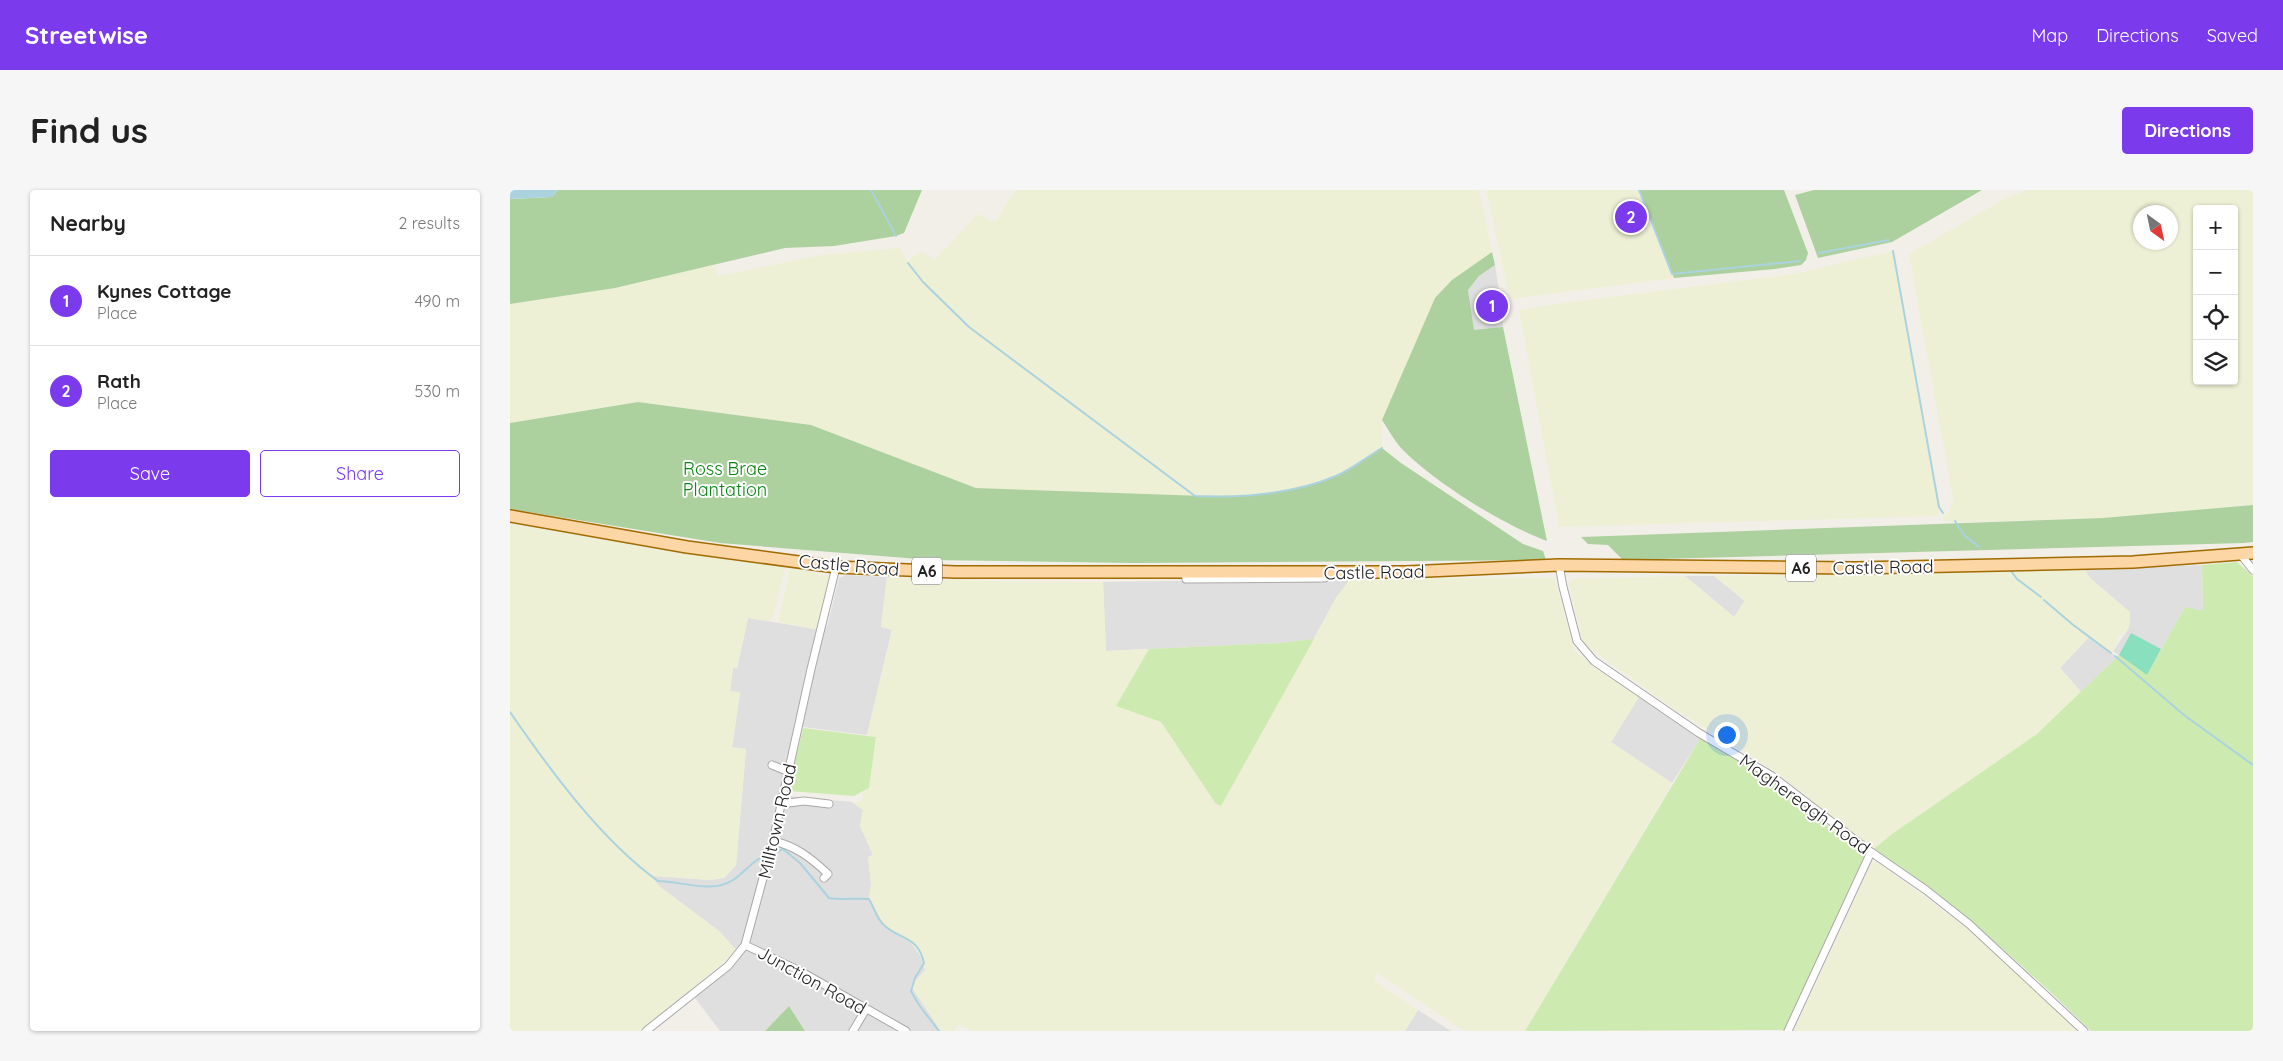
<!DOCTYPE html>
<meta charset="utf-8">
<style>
body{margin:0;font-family:Quicksand,sans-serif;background:#f6f6f6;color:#222}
.controls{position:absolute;right:15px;top:15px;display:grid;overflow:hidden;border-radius:5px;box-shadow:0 1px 4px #0004}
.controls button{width:45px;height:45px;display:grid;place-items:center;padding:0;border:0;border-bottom:1px solid #e0e0e0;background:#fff;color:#222;font:25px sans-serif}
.compass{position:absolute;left:1623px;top:15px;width:45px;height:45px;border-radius:50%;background:#fff;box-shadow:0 1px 4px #0004;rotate:147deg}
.you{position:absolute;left:1216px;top:544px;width:18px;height:18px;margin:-12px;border:4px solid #fff;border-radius:50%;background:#1a73e8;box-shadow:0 0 0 8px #1a73e833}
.badge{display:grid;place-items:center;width:32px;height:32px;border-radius:50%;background:#7c3aed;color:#fff;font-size:16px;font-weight:700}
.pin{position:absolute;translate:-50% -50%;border:2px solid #fff;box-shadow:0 1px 5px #0006}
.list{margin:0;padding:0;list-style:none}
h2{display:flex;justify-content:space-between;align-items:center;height:65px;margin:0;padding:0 20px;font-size:21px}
h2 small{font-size:16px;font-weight:400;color:#767676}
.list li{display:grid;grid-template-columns:32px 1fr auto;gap:15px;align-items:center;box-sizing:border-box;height:90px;padding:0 20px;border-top:1px solid #e0e0e0}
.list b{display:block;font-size:19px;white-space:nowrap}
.list p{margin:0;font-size:16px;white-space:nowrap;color:#767676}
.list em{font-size:16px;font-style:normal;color:#767676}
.actions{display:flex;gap:10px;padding:15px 20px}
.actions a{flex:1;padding:11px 0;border:1px solid #7c3aed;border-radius:5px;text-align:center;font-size:18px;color:#7c3aed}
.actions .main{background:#7c3aed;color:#fff}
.icon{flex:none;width:28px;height:28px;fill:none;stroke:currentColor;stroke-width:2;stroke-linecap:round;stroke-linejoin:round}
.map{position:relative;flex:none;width:1743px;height:841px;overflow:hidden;border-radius:5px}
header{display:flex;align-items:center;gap:30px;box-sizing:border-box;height:70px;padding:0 25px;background:#7c3aed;color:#fff}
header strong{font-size:24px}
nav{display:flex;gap:28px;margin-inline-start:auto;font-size:18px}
.intro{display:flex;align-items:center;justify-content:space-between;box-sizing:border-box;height:120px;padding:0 30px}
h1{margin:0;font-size:35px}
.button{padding:12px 22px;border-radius:5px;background:#7c3aed;color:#fff;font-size:18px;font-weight:700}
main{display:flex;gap:30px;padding:0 30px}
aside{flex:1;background:#fff;border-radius:5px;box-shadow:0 1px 4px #0004}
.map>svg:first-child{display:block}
</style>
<header>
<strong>Streetwise</strong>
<nav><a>Map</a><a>Directions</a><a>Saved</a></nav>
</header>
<div class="intro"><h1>Find us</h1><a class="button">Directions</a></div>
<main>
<aside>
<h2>Nearby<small>2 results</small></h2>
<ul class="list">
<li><span class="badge">1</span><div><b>Kynes Cottage</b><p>Place</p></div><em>490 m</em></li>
<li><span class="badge">2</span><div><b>Rath</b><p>Place</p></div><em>530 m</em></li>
</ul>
<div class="actions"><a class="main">Save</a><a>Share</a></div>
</aside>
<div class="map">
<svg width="1743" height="841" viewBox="0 0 1743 841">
<rect width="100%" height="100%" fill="#f2efe9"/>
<path fill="#e0dfdf" d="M985 75 993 124V137L964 141 958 100 969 86Z
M1692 375 1693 422 1675 417 1637 485 1603 461 1619 438 1620 423 1580 388 1575 380Z
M336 385 377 387 371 437 382 439 357 545 285 536 270 605 342 612 353 620 350 636 363 665 358 667 361 693 359 709 374 736 399 750 411 767 415 780 401 796 431 841H295L279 816 255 841H210L185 808 226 773 235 761 230 757 227 761 210 742 149 696 140 685 200 690 214 688 226 675 236 559 222 558 230 503 220 501 223 477 227 478 238 428 305 439 308 436 317 437 329 388Z
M1175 386H1204L1235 411 1224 427Z
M841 388 826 408 804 449 770 453 596 461 593 392Z
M1579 447 1607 467 1571 502 1550 478Z
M1129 507 1190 549 1162 593 1101 552Z
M908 820 941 841H895Z"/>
<path fill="#eef0d5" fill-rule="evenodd" d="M505 0H969L982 62 942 90 872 230V258L827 286 782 300 723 307 466 298 301 235 128 212 0 233V114L108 97 205 75 208 86 310 65 390 58 397 71 412 61 424 70 468 24 481 31 487 30Z
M976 0H1129L1164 88 1000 109Z
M1517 0H1743V315L1593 328 1454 332 1433 331V326L1440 321 1443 310 1399 64 1494 9ZM1687 19H1724V191H1687ZM1630 22H1660V52H1630Z
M1382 61 1430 326 1049 337 1009 120 1053 113 1284 84Z
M0 333 273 376 275 378 264 423 260 431 238 428 227 478H223L220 501 230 502 222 557 236 559 226 675 214 688 200 690 141 686 149 696 210 742 227 761 130 841H0Z
M283 378 319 386 308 436 305 439 268 432 280 379Z
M1575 380 1580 388 1620 422 1619 438 1614 443 1608 446 1605 459 1601 463 1579 447 1550 478 1571 502 1527 544 1382 644 1364 659 1263 580 1163 518 1080 459 1072 449 1059 393 1063 389 1175 386 1224 427 1235 410 1204 386Z
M377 387 480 391 593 392 596 461 639 459 606 516 651 532 706 614 711 616 826 408 841 388H1044L1064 460 1083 477 1129 507 1101 552 1162 593 1015 841H954L867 783 864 790 908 820 895 841H461L449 834 443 841H431L401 796 415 780 411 767 401 752 374 736 359 709 361 693 358 667 363 665 350 636 353 620 343 613 353 610 352 603 359 598 366 547 357 545 382 440 371 437Z
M1365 671 1450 733 1533 807 1566 841H1284L1362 673Z"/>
<path fill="#cdebb0" d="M1727 372 1743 386V841H1581C1513 775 1443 711 1364 659L1382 644 1527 544 1609 465 1637 485 1675 417 1693 421 1692 375Z
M804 449 711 616 706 614 651 532 606 516 639 459 770 453Z
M293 538 366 547 359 598 344 606 278 601Z
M1190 549 1257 587 1354 666 1275 840 1015 841Z"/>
<path fill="#add19e" d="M48 0H412L394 43 386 46 324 56 275 58 105 98 0 114V9L42 7Z
M1129 0H1274L1298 63 1296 70 1291 75 1265 79 1164 88Z
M1304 0H1472L1382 52 1308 68 1285 5Z
M982 62 985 75 969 86 958 100 964 140 993 137 1037 351C993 335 924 292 891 258 884 250 878 239 872 230L925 108 942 90Z
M128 212 301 235 466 298 723 307 782 300 827 286 872 258 891 273 1013 354 1033 361 1036 370 624 373 421 370 210 353 0 319V233Z
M1743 315V352L1734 353 1113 370 1098 355 1078 354 1071 347 1593 328Z
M279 816 295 841H255Z"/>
<path fill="#88e0be" d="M1621 443 1651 459 1637 485 1609 465Z"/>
<path fill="#aad3df" d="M0 0H48L42 7 0 9Z"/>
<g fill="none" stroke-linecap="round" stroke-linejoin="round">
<path stroke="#aad3df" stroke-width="2" d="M361 0 386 46
M1129 0 1162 84 1290 71
M1383 61 1429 317 1433 323
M1309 63 1379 50
M398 73 413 92 459 137 685 306C732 308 781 305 826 286 842 279 857 267 872 258
M1445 331 1454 345 1469 357
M1501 381 1507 389 1531 407
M1534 410 1562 434 1601 463
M1605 466 1674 525 1743 575
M0 522C40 580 91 650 148 691 171 691 202 704 223 690 234 683 240 673 254 666
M265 663 273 659 290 673 319 708C333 710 345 708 359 709 364 717 367 730 375 736 391 750 408 746 414 773L405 788 401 801 409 815 429 841"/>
<g stroke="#a9a9a9" stroke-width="9">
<path id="street" d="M1731 365 1743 380
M1049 375 1053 397 1067 451 1084 471 1189 543 1262 586 1361 662 1416 700 1459 734 1574 841
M675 382 676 389 815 388 818 382
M262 575 279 582
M271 614 294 611 319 614
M263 651C286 656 301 668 318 684L314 688
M235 755 290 781 396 841
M136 841 218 776 235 755 263 651 301 479 326 377
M343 841 356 819
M1278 841 1361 662"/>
</g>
<g stroke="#a06b00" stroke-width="14">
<path id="primary" d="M0 326 177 357 326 377 445 382H896L1049 375 1346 378 1623 372 1743 363"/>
</g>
<use href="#street" stroke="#fff" stroke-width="7"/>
<use href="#primary" stroke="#fcd6a4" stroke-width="11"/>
</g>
<g text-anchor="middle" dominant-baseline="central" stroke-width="4" stroke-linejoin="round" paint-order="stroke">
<g fill="#fff" stroke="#646464" stroke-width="1">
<rect x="1276" y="364.5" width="30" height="27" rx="4"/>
<rect x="402" y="367.5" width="30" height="27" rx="4"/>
</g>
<g font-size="16" font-weight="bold" fill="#222">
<text x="1291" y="378">A6</text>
<text x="417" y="381">A6</text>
</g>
<g font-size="18" fill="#0c8416" stroke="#fff">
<text x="215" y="278">Ross Brae<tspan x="215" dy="21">Plantation</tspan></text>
</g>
<g font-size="18" fill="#222" stroke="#fff">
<text transform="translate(339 375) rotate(5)">Castle Road</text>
<text transform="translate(1373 377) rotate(-1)">Castle Road</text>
<text transform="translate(864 382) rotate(-1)">Castle Road</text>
<text transform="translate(1295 614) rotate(36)">Maghereagh Road</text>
<text transform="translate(267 631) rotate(-77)">Milltown Road</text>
<text transform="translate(302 790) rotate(29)">Junction Road</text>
</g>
</g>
</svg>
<div class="controls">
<button>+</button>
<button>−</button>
<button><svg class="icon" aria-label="locate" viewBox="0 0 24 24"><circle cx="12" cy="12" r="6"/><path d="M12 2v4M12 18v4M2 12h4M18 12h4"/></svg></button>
<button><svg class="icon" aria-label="layers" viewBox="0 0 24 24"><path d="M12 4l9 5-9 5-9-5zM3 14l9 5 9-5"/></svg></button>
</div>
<svg class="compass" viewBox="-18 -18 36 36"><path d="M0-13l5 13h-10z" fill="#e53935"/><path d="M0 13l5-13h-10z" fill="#767676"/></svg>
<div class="you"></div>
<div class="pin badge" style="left:982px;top:116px">1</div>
<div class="pin badge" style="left:1121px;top:27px">2</div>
</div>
</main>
